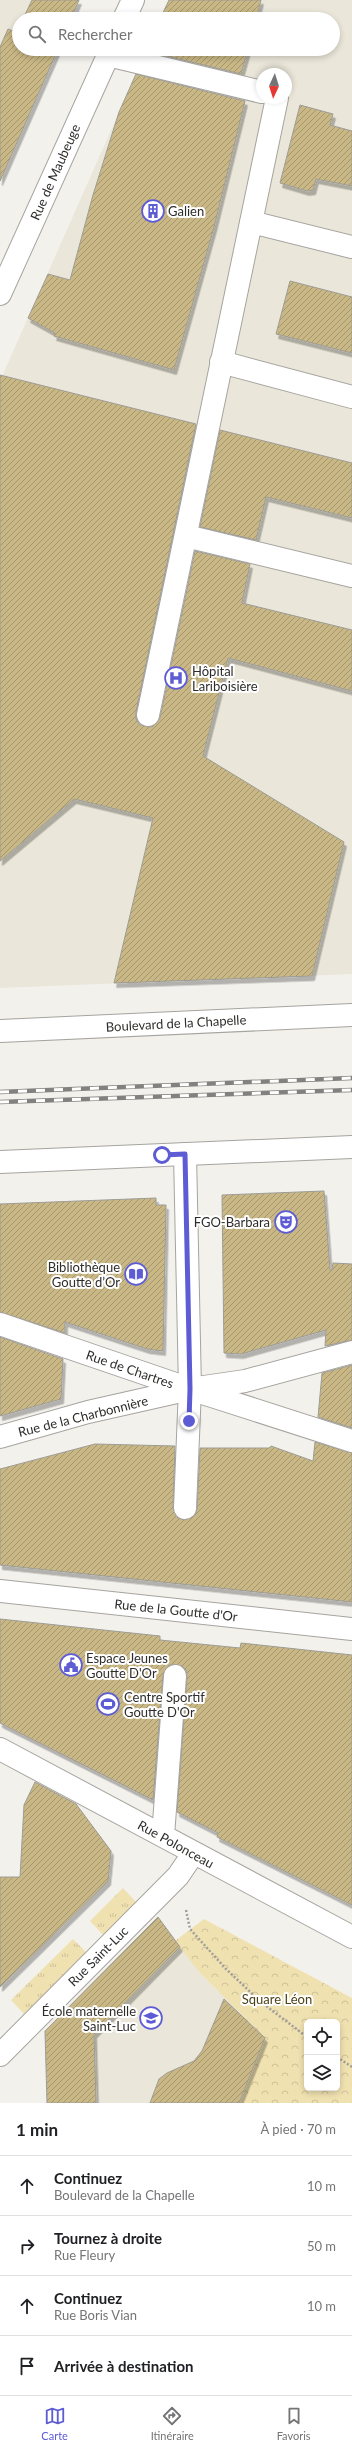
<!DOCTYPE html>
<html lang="fr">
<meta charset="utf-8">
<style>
body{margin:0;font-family:Lato,sans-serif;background:#f6f6f6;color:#202124}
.controls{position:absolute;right:12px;bottom:12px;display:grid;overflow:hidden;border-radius:6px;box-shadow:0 2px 6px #0003}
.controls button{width:36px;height:36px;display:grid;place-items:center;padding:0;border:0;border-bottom:1px solid #e0e0e0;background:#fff;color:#202124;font:20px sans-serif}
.compass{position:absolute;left:256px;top:68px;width:36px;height:36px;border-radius:50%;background:#fff;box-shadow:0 2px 6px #0003;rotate:184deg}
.stop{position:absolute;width:12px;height:12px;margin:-9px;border:3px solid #5d5cd4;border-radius:50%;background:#fff}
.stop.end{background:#5d5cd4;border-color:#fff;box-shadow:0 1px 4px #0008}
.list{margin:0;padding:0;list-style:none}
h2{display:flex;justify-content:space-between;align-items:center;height:52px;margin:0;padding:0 16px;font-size:17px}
h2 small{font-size:13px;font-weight:400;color:#757577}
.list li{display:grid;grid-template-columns:26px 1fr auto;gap:12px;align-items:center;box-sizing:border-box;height:60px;padding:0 16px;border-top:1px solid #e0e0e0}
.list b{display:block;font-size:15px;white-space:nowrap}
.list p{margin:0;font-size:13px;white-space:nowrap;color:#757577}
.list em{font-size:13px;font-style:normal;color:#757577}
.icon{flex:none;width:22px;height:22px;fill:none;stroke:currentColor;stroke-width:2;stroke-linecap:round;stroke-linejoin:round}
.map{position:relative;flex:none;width:352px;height:2103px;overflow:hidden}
.search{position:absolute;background:#fff;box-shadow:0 2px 6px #0003;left:12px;right:12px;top:12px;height:44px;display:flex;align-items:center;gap:10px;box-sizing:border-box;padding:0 14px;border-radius:22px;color:#757577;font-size:15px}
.sheet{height:292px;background:#fff}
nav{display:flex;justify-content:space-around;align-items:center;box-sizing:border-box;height:56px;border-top:1px solid #e0e0e0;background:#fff;font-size:11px;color:#757577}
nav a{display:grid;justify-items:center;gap:2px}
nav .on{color:#5d5cd4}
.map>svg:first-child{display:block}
</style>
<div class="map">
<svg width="352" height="2103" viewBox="0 0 352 2103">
<defs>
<pattern id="grass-tufts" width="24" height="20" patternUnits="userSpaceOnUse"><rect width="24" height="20" fill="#f0e1b0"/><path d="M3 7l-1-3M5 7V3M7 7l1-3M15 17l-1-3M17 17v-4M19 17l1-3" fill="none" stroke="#cec198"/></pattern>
<pattern id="park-crowns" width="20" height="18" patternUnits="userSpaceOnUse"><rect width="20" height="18" fill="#f0e1b0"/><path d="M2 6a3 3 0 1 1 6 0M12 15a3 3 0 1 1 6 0" fill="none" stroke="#cec198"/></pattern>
<pattern id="building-hatch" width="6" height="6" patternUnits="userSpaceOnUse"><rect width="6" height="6" fill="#c9b885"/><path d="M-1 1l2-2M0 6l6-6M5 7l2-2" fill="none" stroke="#a4966d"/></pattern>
<filter id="shadow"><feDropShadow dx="2.5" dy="4.5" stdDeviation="0" flood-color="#0004"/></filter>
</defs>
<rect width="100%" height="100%" fill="#f3f1ec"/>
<path fill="#eae6d9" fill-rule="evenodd" d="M0 0H70L57 19H19V49L0 105Z
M169 0H352V974L0 988V381L147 49H333V19H160ZM262 74H286V98H262Z
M158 1917 199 1972 265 2038 239 2103H47L45 2031Z"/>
<path fill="url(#grass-tufts)" d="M123 1888 136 1902 103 1935 90 1921Z
M73 1939 87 1953 24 2014 11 2000Z"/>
<path fill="url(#park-crowns)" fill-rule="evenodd" d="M204 1919 352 1998V2103H239L265 2038 199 1972 175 1941ZM307 2022H337V2088H307Z"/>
<path fill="url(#building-hatch)" stroke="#9d9c96" filter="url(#shadow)" d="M32 0H79L71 19H23Z
M169 0H261L256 19H160Z
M19 27V49H58L0 181V47L8 29 16 32Z
M147 49H248L241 74 146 51Z
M136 74 245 101 214 227 174 370 54 336 55 333 28 318 48 274 70 280 93 195 119 112Z
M300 105 333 114 330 125 352 131V186L316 179 313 190 307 191 280 183Z
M290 281 352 297V353L276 334Z
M0 375 196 424 136 712V719L140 725 152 727 160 718 195 551 250 564 242 603 352 630V691L228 658 203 756 344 842 312 976 114 983 153 818 74 799 0 861Z
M220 430 352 463V518L266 497 256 540 200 527Z
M324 1191 330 1270H332L333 1263 352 1264V1340L325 1346 326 1330 241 1354 224 1353 222 1195Z
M156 1198V1205H166L163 1351 147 1349 65 1322V1333L0 1312V1204Z
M0 1337 63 1359 61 1399 0 1416Z
M352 1365V1428L318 1417 322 1373Z
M315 1442 352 1453V1602L0 1565V1469L95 1444 175 1446 173 1508 178 1518 185 1520 195 1515 197 1509 200 1448H269L271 1446 313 1461Z
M0 1619 160 1636V1640L240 1648 241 1643 352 1655V1905L217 1837 218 1833 177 1812 187 1677 186 1670 182 1666 169 1665 163 1675 153 1800 0 1723Z
M35 1782 76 1804 111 1851 108 1881 0 1987V1877H20L24 1805Z
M158 1917 180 1947 94 2034 96 2103H47L45 2031Z
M224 1999 265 2038 239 2103H150L159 2079 167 2073 194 2061 202 2051Z"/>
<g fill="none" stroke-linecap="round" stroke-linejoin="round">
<g stroke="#a6a49f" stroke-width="24">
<path id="minor" d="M124 19 133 0
M108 55 262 92
M251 222 352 247
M0 294 111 49
M221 362 352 397
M186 536 352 576
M148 715 277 98
M0 1324 190 1389 352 1441
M0 1437 88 1412 190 1389 245 1381 352 1352
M185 1508 190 1389 185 1154
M0 1591 352 1629
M0 1749 352 1937
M163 1836 175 1676
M0 2055 178 1876 193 1854"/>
</g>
<g stroke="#a6a49f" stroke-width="24">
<path id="major" d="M0 1031 352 1015
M0 1162 352 1147"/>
</g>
<path stroke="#9f9e9a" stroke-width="2.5" stroke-dasharray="2 2" stroke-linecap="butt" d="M186 1910 190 1929 226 1969 261 2002 307 2037
M337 2057 352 2067"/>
<use href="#minor" stroke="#fff" stroke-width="22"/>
<use href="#major" stroke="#fff" stroke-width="22"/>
<g stroke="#83817e" stroke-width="4.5">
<path id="rail" d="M0 1092 352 1078
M0 1102 352 1090"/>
</g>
<use href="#rail" stroke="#fff" stroke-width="3" stroke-dasharray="9" stroke-linecap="butt"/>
</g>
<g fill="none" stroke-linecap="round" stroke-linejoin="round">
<path stroke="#5d5cd4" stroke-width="5" d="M162 1155 185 1154 190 1389 189 1421"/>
</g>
<defs>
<g id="building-ring" transform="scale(1.15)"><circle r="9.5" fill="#fff" stroke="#5d5cd4" stroke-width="1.5"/><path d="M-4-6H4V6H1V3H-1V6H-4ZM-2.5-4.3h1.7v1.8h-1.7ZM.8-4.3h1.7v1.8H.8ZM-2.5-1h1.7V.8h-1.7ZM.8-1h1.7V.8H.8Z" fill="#5d5cd4"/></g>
<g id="hospital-ring" transform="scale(1.15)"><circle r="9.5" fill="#fff" stroke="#5d5cd4" stroke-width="1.5"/><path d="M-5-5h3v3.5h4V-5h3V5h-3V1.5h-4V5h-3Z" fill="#5d5cd4"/></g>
<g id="theatre-ring" transform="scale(1.15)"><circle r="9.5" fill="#fff" stroke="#5d5cd4" stroke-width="1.5"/><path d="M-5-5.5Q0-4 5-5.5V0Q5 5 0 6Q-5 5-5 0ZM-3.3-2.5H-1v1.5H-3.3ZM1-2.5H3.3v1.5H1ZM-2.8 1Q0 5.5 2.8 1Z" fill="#5d5cd4"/></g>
<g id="library-ring" transform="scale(1.15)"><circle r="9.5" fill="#fff" stroke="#5d5cd4" stroke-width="1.5"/><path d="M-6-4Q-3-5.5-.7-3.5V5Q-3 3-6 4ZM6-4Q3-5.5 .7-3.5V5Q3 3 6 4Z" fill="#5d5cd4"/></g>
<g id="civic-ring" transform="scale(1.15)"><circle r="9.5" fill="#fff" stroke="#5d5cd4" stroke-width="1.5"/><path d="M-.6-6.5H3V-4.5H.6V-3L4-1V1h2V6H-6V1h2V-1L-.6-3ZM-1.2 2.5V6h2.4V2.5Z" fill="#5d5cd4"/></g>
<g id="stadium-ring" transform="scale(1.15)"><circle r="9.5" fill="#fff" stroke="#5d5cd4" stroke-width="1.5"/><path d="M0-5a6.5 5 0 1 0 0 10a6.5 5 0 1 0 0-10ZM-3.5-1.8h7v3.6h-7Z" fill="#5d5cd4"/></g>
<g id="school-ring" transform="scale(1.15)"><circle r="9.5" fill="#fff" stroke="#5d5cd4" stroke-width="1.5"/><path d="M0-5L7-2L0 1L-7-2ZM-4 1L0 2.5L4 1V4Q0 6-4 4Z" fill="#5d5cd4"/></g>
</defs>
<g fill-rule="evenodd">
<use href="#building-ring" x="153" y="211"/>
<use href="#hospital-ring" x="176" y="678"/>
<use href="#theatre-ring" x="286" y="1222"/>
<use href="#library-ring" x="136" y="1274"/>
<use href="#civic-ring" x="71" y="1665"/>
<use href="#stadium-ring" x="108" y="1704"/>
<use href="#school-ring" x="151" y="2018"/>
</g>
<g text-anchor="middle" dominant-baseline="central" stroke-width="4" stroke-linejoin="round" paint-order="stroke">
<g font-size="13" fill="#2e2d2b" stroke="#fff">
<text transform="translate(55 172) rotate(-66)">Rue de Maubeuge</text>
<text transform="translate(176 1023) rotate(-3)">Boulevard de la Chapelle</text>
<text transform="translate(130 1369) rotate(19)">Rue de Chartres</text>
<text transform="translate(83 1416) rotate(-14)">Rue de la Charbonnière</text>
<text transform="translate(176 1610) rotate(6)">Rue de la Goutte d'Or</text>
<text transform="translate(176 1844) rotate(29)">Rue Polonceau</text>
<text transform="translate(98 1956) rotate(-45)">Rue Saint-Luc</text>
</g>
<g font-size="13" fill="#2e2d2b" stroke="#fff" text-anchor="start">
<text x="168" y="211">Galien</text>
<text x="192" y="671">Hôpital<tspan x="192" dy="15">Lariboisière</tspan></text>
<text x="270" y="1222" text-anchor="end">FGO-Barbara</text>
<text x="120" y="1267" text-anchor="end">Bibliothèque<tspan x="120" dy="15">Goutte d’Or</tspan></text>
<text x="86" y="1658">Espace Jeunes<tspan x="86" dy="15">Goutte D'Or</tspan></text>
<text x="124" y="1697">Centre Sportif<tspan x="124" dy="15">Goutte D'Or</tspan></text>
<text x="136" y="2011" text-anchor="end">École maternelle<tspan x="136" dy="15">Saint-Luc</tspan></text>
</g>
<g font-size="13" fill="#4d4118" stroke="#fff">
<text x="277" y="1999">Square Léon</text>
</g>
</g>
</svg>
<div class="controls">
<button><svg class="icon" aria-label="locate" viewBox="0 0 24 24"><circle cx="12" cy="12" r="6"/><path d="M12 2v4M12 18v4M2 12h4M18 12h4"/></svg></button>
<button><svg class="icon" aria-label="layers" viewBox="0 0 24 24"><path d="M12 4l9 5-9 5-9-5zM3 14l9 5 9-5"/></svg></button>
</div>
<svg class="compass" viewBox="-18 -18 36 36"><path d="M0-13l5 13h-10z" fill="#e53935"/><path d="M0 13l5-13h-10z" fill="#757577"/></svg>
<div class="stop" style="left:162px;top:1155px"></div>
<div class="stop end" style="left:189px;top:1421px"></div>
<div class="search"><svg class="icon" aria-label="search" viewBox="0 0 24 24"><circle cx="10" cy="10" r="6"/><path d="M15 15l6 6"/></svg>Rechercher</div>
</div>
<section class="sheet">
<h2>1 min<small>À pied · 70 m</small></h2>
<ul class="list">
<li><svg class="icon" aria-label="ahead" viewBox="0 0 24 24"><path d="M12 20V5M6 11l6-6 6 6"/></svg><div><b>Continuez</b><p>Boulevard de la Chapelle</p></div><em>10 m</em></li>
<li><svg class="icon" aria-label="right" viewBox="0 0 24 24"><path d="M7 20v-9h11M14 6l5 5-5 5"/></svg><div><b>Tournez à droite</b><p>Rue Fleury</p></div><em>50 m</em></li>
<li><svg class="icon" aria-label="ahead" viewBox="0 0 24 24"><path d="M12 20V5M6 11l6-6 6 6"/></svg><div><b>Continuez</b><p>Rue Boris Vian</p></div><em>10 m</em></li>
<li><svg class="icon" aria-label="arrive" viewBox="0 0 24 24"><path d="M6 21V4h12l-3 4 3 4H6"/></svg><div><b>Arrivée à destination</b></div></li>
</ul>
</section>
<nav>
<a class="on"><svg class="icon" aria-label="map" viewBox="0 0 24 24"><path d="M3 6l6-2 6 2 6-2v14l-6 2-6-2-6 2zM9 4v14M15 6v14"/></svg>Carte</a>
<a><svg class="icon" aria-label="directions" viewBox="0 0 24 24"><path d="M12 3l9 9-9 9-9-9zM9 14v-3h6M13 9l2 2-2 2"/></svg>Itinéraire</a>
<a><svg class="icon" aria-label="saved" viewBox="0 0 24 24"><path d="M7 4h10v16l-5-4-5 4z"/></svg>Favoris</a>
</nav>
